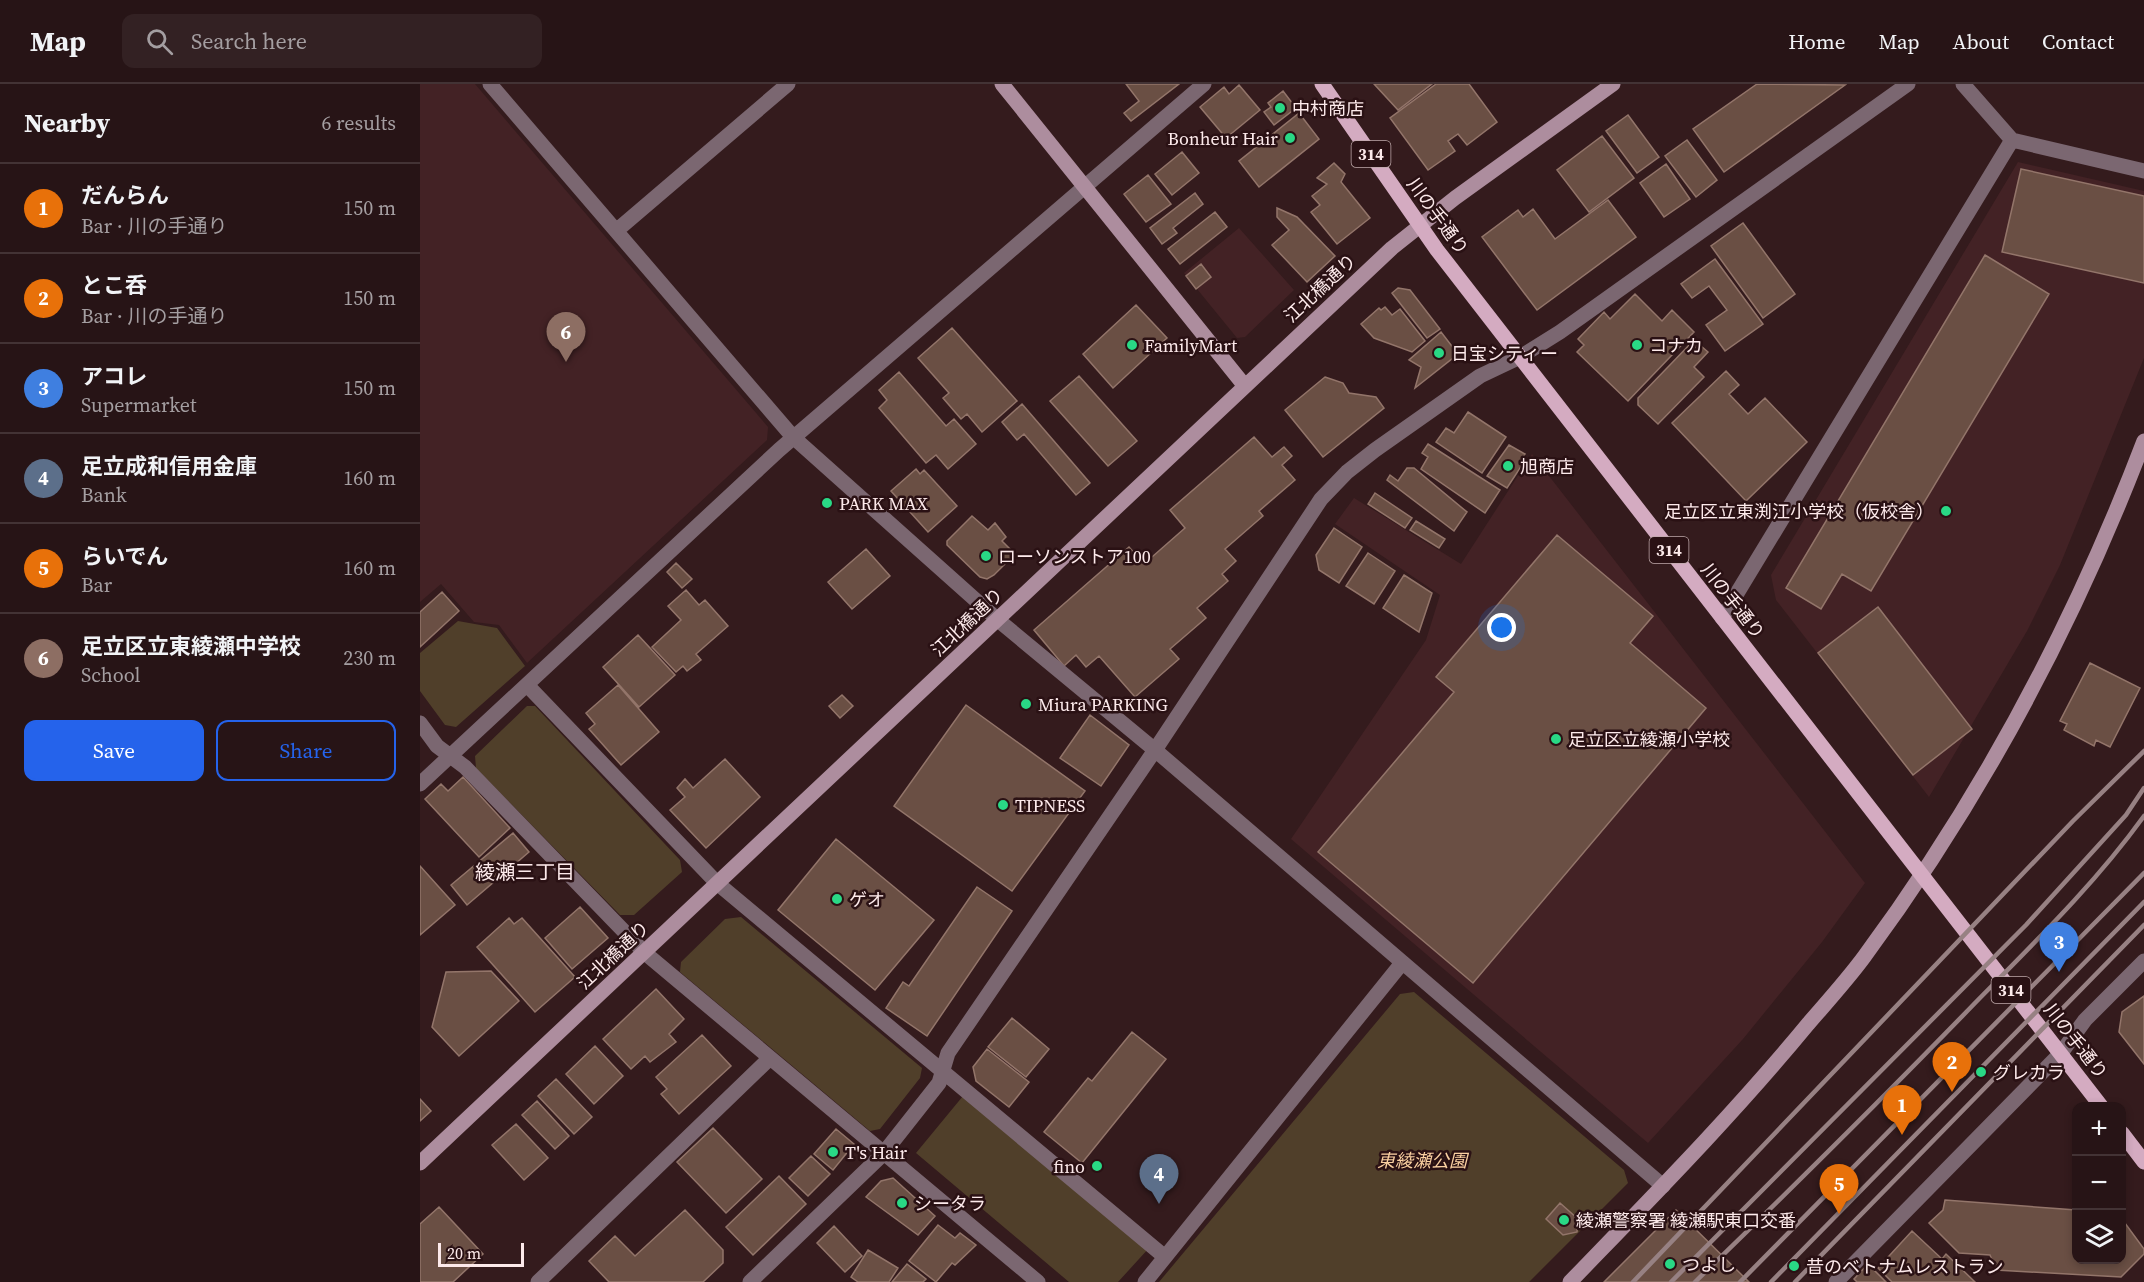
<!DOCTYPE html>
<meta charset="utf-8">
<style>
body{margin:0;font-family:"Source Serif 4","Noto Sans JP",serif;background:#332123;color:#f1f3f6}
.controls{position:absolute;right:18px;bottom:18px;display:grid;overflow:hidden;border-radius:12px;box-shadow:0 3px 9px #0003}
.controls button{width:54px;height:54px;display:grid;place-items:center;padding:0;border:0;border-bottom:2px solid #433335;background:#271416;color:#f1f3f6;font:30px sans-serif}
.scale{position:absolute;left:18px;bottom:15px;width:86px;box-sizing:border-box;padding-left:6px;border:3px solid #fdeaeb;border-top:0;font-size:16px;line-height:21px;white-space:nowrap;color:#fdeaeb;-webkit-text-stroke:4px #2a1114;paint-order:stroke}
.you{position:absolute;left:1082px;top:544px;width:21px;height:21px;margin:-15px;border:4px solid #fff;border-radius:50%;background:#1a73e8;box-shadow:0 0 0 9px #1a73e833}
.badge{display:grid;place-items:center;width:39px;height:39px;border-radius:50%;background:#2563eb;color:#fff;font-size:20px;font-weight:700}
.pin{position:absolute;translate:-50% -50px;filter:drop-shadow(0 2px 3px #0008)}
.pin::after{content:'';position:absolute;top:32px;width:21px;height:18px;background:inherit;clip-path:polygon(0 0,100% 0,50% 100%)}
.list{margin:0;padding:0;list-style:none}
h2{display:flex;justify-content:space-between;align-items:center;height:78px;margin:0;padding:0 24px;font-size:26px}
h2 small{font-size:20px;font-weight:400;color:#a49ea1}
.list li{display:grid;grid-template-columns:39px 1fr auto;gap:18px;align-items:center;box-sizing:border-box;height:90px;padding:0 24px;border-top:2px solid #433335}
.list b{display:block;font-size:22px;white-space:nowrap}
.list p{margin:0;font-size:20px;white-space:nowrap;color:#a49ea1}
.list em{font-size:20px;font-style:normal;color:#a49ea1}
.actions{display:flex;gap:12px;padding:18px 24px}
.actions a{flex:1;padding:14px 0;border:2px solid #2563eb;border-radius:12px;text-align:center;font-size:21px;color:#2563eb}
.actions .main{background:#2563eb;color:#fff}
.icon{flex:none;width:33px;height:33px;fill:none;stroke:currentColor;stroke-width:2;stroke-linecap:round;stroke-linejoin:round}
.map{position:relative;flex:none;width:1724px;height:1198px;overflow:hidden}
header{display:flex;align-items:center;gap:36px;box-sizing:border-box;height:84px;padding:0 30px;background:#271416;border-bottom:2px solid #433335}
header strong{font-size:28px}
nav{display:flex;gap:33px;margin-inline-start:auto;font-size:21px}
.search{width:420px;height:54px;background:#332123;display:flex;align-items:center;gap:15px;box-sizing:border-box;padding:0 21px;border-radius:12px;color:#a49ea1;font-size:22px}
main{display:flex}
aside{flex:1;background:#271416}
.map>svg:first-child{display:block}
</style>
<header>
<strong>Map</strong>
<div class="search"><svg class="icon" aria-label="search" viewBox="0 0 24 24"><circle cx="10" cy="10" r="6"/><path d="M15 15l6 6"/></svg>Search here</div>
<nav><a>Home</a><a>Map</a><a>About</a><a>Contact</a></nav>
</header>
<main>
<aside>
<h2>Nearby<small>6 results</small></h2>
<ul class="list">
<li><span class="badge" style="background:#e8710a">1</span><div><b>だんらん</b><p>Bar · 川の手通り</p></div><em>150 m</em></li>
<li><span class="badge" style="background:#e8710a">2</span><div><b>とこ呑</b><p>Bar · 川の手通り</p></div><em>150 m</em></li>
<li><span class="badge" style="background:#3f7fe0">3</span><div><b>アコレ</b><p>Supermarket</p></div><em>150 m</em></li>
<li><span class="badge" style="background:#5c6f8a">4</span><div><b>足立成和信用金庫</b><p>Bank</p></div><em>160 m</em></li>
<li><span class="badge" style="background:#e8710a">5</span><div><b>らいでん</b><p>Bar</p></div><em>160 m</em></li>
<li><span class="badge" style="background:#8d6e63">6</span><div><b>足立区立東綾瀬中学校</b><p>School</p></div><em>230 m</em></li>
</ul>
<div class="actions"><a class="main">Save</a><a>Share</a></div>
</aside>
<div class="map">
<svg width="1724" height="1198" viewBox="0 0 1724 1198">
<rect width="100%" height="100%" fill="#341b1d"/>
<path fill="#432225" d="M0 0H55L348 343 347 356 107 579 79 541 54 538 21 500 0 518Z
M1598 78 1724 107V274L1640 481 1607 547 1509 713 1356 516 1351 491Z
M819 144 874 206 825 253 817 254 764 189Z
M1112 370 1445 799 1402 858 1323 955 1228 1059 871 755 1006 556 1020 511 915 440 934 414 1041 480Z"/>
<path fill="#503f2a" d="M38 537 77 544 105 582 36 643 25 641 0 607V569Z
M107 622H115L260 776 262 788 214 831H200L56 684 55 672Z
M321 833 502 984 500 994 460 1045 450 1047 260 888 261 878 305 835Z
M994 908 1204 1086 1208 1099 1109 1198H739L980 910Z
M543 1012 729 1164 698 1198H649L496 1069Z"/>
<path fill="#6a4f44" stroke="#93756a" stroke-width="1.5" d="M706 0H759L711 37 704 29 719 17Z
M954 0H1012L978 26Z
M1016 0H1049L1077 38 1047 61 1038 50 1028 57 1035 67 1008 86 970 34Z
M1337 0 1425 1 1304 88 1273 45Z
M819 1 840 26 806 54 780 23 804 3 809 10Z
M863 7 876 24 854 41 844 28 851 23 848 19Z
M879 29 899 55 839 103 819 77Z
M1208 31 1239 73 1217 89 1186 47Z
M1182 52 1214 94 1169 128 1137 86Z
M1267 56 1297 96 1276 113 1245 72Z
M762 68 779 89 752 111 735 90Z
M914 79 925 90 921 98 950 134 917 160 891 128 900 121 892 112 907 100 897 94Z
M1246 80 1270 115 1244 133 1220 99Z
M1601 85 1724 112V199L1582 168Z
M728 91 751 120 726 138 704 110Z
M775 109 783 120 753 144 757 149 742 160 730 144Z
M1188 116 1216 153 1117 226 1062 153 1098 126 1103 133 1113 125 1135 155Z
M857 124 877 133 915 172 887 198 852 161 869 146 857 133Z
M795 128 807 143 760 180 748 165Z
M1323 139 1375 210 1343 234 1291 162Z
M1565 171 1629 210 1451 507 1422 490 1401 525 1366 504Z
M1295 175 1343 240 1305 267 1286 241 1307 226 1289 202 1272 214 1261 200Z
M781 180 791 193 776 205 766 192Z
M978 204 990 206 1020 245 1007 254 972 209Z
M1215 210 1242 237 1252 226 1274 248 1208 317 1157 268 1164 261 1158 255 1184 228 1190 235Z
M716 221 747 254 693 304 663 270Z
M965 223 972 231 980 225 1005 257 992 268 954 254 941 240 959 224 961 226Z
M532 244 597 317 562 348 547 330 541 335 523 314 529 309 498 274Z
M1021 248 1038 270 995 304 1001 283 989 276Z
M1274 256 1288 268 1274 283 1284 293 1238 340 1218 321V314Z
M1306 287 1319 301 1309 310 1328 330 1345 314 1387 358 1326 417 1252 339Z
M479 288 526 342 534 335 556 360 528 385 516 371 506 379 459 324 467 316 459 306Z
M659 292 717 357 688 382 630 317Z
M905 293 923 299 929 309 956 313 964 324 903 373 865 326Z
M602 320 670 399 656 411 604 350 597 356 582 338Z
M1048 328 1086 353 1062 389 1016 358 1026 344 1034 349Z
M834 353 852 373 864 363 872 372 862 381 875 396 839 427 843 432 805 465 816 477 802 490 808 497 777 524 786 534 750 565 759 575 715 613 679 572 666 583 656 571 644 582 614 546 709 463 724 480 765 444 750 426Z
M1008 360 1080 406 1065 429 1001 385 1008 373 1002 369Z
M1089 361 1105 370 1101 376 1104 378 1087 404 1067 392Z
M987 384H994L1047 428 1034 447 967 396 970 391 978 397Z
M496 385 500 390 504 386 537 422 508 448 471 407Z
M955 409 992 434 985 444 948 420Z
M552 432 568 446 575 439 586 453 582 457 595 470 574 491 567 495 560 493 527 461V457Z
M996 437 1025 455 1019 464 990 446Z
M914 444 942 463 919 499 899 486 896 471Z
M1137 451 1233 532 1210 559 1286 624 1053 899 898 768 1034 608 1016 593Z
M446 465 470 492 432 525 408 498Z
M948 469 975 487 954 520 926 502Z
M256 479 272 495 262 504 247 488Z
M984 491 1012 509 999 548 963 524Z
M266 506 279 521 285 516 308 542 276 570 281 576 267 587 263 582 256 588 232 563 261 536 248 522Z
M22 508 39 527 0 563V528Z
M1458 523 1552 645 1493 691 1398 569Z
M218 551 255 591 219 623 183 583Z
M1670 579 1720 604 1690 663 1676 656 1674 662 1644 646 1647 640 1640 637Z
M198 601 239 648 201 681 169 645 175 640 166 629Z
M422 611 433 622 420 634 409 622Z
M546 621 665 707 592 807 474 722Z
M670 631 709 661 681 702 640 674Z
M305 675 340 713 286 764 250 726 265 713 257 704 265 695 273 704Z
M43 693 90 744 59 773 5 715 21 700 28 707Z
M93 749 109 768 47 821 31 801Z
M416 755 514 836 455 906 358 826Z
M0 782 35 821 0 851Z
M557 803 592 827 507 952 466 924 483 898 489 902Z
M160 823 188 854 152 885 125 854Z
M89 834 94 840 102 834 155 893 115 928 57 863Z
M71 887 99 917 39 972 12 943 26 888Z
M236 905 264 935 249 950 256 958 230 978 225 972 211 985 183 955Z
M1724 912V980L1699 948 1702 928Z
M592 934 629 965 606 993 568 963Z
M712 948 746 975 662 1079 624 1048 668 994 672 997Z
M282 951 311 982 259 1030 241 1010 247 1005 236 993Z
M175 962 203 992 174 1020 146 990Z
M567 965 609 998 589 1023 556 997 553 983Z
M136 995 172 1033 154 1050 118 1012Z
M0 1015 11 1027 0 1037Z
M117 1017 149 1052 135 1065 102 1031Z
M96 1040 128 1074 104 1096 72 1061Z
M293 1044 342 1095 306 1129 257 1078Z
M416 1045 434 1060 413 1086 394 1070Z
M391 1072 410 1090 388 1112 369 1094Z
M359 1092 386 1120 333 1171 306 1143Z
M473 1094 515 1132 498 1151 446 1113 461 1097Z
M1525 1116 1656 1126V1176H1702V1135L1724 1165V1170L1701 1193 1576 1186 1570 1171 1539 1169 1509 1139 1523 1126Z
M1140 1119 1158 1135 1157 1148 1143 1151 1126 1135Z
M19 1123 63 1170 33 1198H0V1140Z
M265 1126 303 1166V1179L283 1198H189L169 1177 195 1152 215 1172Z
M1256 1126 1329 1198H1184Z
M518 1141 535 1154 540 1149 556 1161 535 1181 532 1179 516 1198 489 1177Z
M414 1142 442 1172 425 1188 397 1159Z
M1492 1147 1522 1175 1526 1170 1555 1198H1472L1458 1184Z
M448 1166 478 1184 469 1198H438L431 1193Z
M487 1180 506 1195 503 1198H472Z
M1448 1180 1466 1198H1437L1434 1195Z"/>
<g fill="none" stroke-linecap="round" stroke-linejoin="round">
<path stroke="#7b6771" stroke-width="15" d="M70 0 373 353 578 536 735 666 1243 1102
M1543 0 1592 56 1724 87
M196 147 368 0
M1302 534 1592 56
M107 601 297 799 745 1173
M0 639 17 662 45 683 225 869 618 1198
M0 700 359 366 784 0
M118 1198 349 975
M330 1198 463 1070 519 999 528 969 735 666 901 415 927 388 955 366 1060 292 1100 273 1140 248 1488 0
M725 1198 982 879
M1416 1198 1641 969 1665 936 1724 877"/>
<path stroke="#ad8d9e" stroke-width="15" d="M582 0 824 301
M0 1079 972 164 1035 114 1193 0
M1150 1198C1231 1114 1313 1031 1388 940 1407 918 1427 896 1444 873 1563 712 1653 543 1724 357"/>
<path stroke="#d4abc1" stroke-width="15" d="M902 0 1017 166 1681 1022
M1702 1049 1724 1078"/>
<path stroke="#978183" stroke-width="4.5" d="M1213 1198 1653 737 1724 667
M1251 1198 1606 841 1706 731 1724 704
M1275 1198C1370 1106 1464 1013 1556 918 1614 859 1675 800 1724 732
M1320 1198 1724 789
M1351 1198 1724 818
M1375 1198 1724 841"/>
</g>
<g fill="#29d885" stroke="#2a1114" stroke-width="2">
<circle cx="860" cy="24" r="6"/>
<circle cx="870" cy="54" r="6"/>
<circle cx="712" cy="261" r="6"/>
<circle cx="1217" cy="261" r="6"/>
<circle cx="1019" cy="269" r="6"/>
<circle cx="1088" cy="382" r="6"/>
<circle cx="407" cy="419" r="6"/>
<circle cx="1526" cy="427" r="6"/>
<circle cx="566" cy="472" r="6"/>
<circle cx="606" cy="620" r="6"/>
<circle cx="1136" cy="655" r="6"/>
<circle cx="583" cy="721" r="6"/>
<circle cx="417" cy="815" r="6"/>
<circle cx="1561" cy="988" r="6"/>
<circle cx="413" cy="1068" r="6"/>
<circle cx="677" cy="1082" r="6"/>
<circle cx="482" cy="1119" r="6"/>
<circle cx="1144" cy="1136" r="6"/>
<circle cx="1250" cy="1180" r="6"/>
<circle cx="1374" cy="1182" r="6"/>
</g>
<g text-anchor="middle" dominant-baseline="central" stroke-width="5" stroke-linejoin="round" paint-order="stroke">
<g fill="#2a1114" stroke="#bea9aa" stroke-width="1.5">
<rect x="931.5" y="57" width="39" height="26" rx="4.5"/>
<rect x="1229.5" y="453" width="39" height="26" rx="4.5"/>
<rect x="1571.5" y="893" width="39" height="26" rx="4.5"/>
</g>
<g font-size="16" font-weight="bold" fill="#fdeaeb">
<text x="951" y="70">314</text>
<text x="1249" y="466">314</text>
<text x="1591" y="906">314</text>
</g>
<g font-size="18" fill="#fdeaeb" stroke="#2a1114" text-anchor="start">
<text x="872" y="24">中村商店</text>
<text x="858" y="54" text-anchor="end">Bonheur Hair</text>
<text x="724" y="261">FamilyMart</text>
<text x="1229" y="261">コナカ</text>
<text x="1031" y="269">日宝シティー</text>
<text x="1100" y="382">旭商店</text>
<text x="419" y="419">PARK MAX</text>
<text x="1514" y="427" text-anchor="end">足立区立東渕江小学校（仮校舎）</text>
<text x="578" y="472">ローソンストア100</text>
<text x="618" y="620">Miura PARKING</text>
<text x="1148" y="655">足立区立綾瀬小学校</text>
<text x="595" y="721">TIPNESS</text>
<text x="429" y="815">ゲオ</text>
<text x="1573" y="988">グレカラ</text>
<text x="425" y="1068">T's Hair</text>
<text x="665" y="1082" text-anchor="end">fino</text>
<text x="494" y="1119">シータラ</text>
<text x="1156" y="1136">綾瀬警察署 綾瀬駅東口交番</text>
<text x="1262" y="1180">つよし</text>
<text x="1386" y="1182">昔のベトナムレストラン</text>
</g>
<g font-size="18" fill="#fdeaeb" stroke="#2a1114">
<text transform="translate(1018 132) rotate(54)">川の手通り</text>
<text transform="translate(900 204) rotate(-43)">江北橋通り</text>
<text transform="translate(1313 517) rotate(52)">川の手通り</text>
<text transform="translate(547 538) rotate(-43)">江北橋通り</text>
<text transform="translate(193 871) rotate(-43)">江北橋通り</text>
<text transform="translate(1656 957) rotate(52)">川の手通り</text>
</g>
<g font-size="18" font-style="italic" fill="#fad0a1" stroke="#2a1114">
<text x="1002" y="1076">東綾瀬公園</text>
</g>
<g font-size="20" fill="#fdeaeb" stroke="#2a1114">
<text x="105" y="788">綾瀬三丁目</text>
</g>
</g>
</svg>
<div class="controls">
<button>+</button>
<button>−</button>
<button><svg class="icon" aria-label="layers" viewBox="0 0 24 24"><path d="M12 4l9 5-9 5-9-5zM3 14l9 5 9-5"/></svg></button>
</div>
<div class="scale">20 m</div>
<div class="you"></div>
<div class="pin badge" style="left:1482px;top:1051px;background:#e8710a">1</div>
<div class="pin badge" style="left:1532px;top:1008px;background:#e8710a">2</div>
<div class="pin badge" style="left:1639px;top:888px;background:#3f7fe0">3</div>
<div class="pin badge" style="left:739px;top:1120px;background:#5c6f8a">4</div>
<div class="pin badge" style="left:1419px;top:1130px;background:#e8710a">5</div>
<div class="pin badge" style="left:146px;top:278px;background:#8d6e63">6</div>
</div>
</main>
